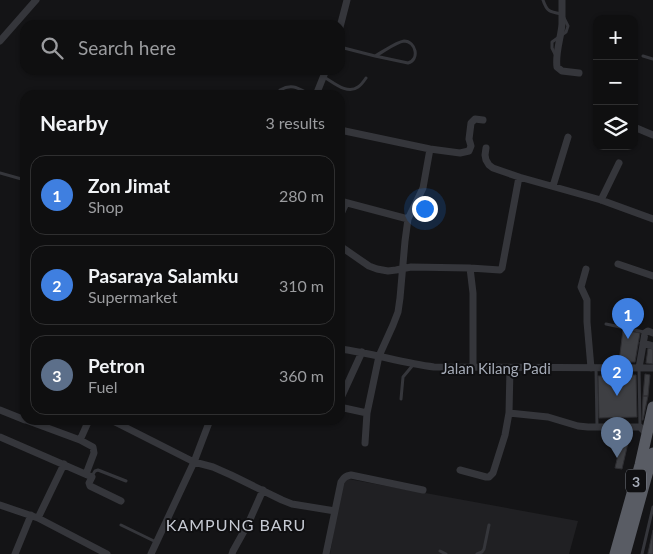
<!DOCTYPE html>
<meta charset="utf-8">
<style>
body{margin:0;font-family:Lato,sans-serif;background:#181819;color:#f1f3f6}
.controls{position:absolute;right:15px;top:15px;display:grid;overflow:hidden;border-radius:10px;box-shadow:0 1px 4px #0004}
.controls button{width:45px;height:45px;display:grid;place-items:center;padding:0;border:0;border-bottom:1px solid #2f2f30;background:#0f0f10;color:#f1f3f6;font:25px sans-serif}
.you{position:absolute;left:424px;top:208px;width:18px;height:18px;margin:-12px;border:4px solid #fff;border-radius:50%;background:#1a73e8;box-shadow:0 0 0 8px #1a73e833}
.badge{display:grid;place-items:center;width:32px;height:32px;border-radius:50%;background:#ea580c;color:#fff;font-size:16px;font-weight:700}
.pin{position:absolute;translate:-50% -41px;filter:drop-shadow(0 1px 2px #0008)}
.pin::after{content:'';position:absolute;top:26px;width:18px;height:15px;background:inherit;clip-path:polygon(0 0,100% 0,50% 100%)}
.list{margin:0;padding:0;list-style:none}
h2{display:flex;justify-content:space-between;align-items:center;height:65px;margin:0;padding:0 20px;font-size:21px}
h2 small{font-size:16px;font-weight:400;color:#9b9c9f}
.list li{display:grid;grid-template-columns:32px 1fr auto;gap:15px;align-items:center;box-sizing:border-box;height:80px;margin:0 10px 10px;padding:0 10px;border:1px solid #2f2f30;border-radius:15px}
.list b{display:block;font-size:19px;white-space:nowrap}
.list p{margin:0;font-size:16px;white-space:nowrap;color:#9b9c9f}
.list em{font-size:16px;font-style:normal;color:#9b9c9f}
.icon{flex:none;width:28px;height:28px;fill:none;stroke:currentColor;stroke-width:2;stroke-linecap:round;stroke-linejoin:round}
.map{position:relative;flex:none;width:653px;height:554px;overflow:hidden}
.search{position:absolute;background:#0f0f10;box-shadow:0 1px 4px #0004;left:20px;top:20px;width:325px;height:55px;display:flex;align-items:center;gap:12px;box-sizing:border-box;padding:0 18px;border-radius:15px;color:#9b9c9f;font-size:19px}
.panel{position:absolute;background:#0f0f10;box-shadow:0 1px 4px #0004;left:20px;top:90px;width:325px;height:335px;border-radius:15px}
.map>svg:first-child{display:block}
</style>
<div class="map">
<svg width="653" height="554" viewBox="0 0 653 554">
<rect width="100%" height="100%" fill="#141416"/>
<path fill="#202023" d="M343 478 578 521 569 554H330Z"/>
<path fill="#3e3f43" stroke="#2e2e32" d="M623 330 640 333 635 362H619Z
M648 348 653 349V364L646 363Z
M645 374 650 375 648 396H643Z
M636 375 637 417 599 418 598 376Z
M643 396H648L643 420H642Z
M621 442 628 443 622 469 615 468Z
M653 530V554H648V553Z"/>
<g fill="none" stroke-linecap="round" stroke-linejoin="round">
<path stroke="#35363b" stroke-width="3" d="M543 0C547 12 550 12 562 14L568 26 566 32 552 42V48L555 54
M340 47 375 56 408 63C420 60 416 41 404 41 396 42 383 52 375 56
M643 56 653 59
M324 77C333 82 347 95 358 87 361 85 364 81 366 78
M280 90C293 83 299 89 311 95
M0 173 25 180
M606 324 644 332
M596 368 597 426
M639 368 640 426
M401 399 403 377 413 365
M92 476 95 471 98 470 126 481
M121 525 156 542
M440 551 446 554
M477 554 482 552 484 549 489 525
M642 554 653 507"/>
<path stroke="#35363b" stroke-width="7" d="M562 0C562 8 562 16 562 24 561 38 555 53 557 67L562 71 579 73
M340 27 347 0
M0 41 36 0
M316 95 326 70
M634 127 653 135
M340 130 430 149 460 153 469 151 471 146 469 139 471 123 475 119 483 120
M486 148 485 155 486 160 489 165 493 168 519 177 601 200 653 219
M553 186 568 137
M601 200 619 163
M340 201 408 219 405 241 400 298 398 312 393 325 379 356 367 413 365 443
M340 216 346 203
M408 219 423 188 430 149
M340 246 369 266 377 269 388 271 396 270 411 267 470 268 500 270 502 268 519 177
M618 264 653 276
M470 268 473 293V368
M586 269 581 287 587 300V322L591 368
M340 298 341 296
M643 343 653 346
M340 349C372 353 402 363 434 367L653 368
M639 368 645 333 648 331 653 333
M340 400 362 352
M340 405 344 408 367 413
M0 410 25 420
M509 413 548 417 578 426 588 427H640L647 434
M26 420 80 440 93 447 94 453 86 474
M111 420 194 462 213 467 231 475 282 500 292 504 335 511
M0 437 92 477 89 483 90 486 121 501
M80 440 89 420
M460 470 486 477H489L493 473 505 435 509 413 510 368
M0 505 38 518 107 554
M38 518 64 464
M15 554 31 515
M151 554 194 462 210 420
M232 554 233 551 248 524 263 490
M326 554 341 482C344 477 346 476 351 475L423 490"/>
<path stroke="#595c64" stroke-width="11" d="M615 554 640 465 653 407
M625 554 653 453"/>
</g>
<g text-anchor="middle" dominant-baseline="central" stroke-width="4" stroke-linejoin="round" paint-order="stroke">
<rect fill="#0f0f11" stroke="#787c85" stroke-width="1" x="626" y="469.5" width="20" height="23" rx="4"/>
<g font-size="14" font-weight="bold" fill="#a5abb7">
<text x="636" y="481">3</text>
</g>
<g font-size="15" fill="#a5abb7" stroke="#0f0f11">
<text x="496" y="368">Jalan Kilang Padi</text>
</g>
<g font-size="16" letter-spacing="1" fill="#c6cad3" stroke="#0f0f11">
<text x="236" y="524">KAMPUNG BARU</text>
</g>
</g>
</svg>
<div class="controls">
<button>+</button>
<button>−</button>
<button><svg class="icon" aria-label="layers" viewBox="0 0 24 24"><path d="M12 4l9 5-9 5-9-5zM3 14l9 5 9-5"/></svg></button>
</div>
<div class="you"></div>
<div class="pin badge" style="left:628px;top:339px;background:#3f7fe0">1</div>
<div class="pin badge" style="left:617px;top:396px;background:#3f7fe0">2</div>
<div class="pin badge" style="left:617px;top:458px;background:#5c6f8a">3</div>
<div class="search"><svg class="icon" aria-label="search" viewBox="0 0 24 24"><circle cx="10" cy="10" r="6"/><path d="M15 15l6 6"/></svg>Search here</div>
<section class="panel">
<h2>Nearby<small>3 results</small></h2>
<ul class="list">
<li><span class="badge" style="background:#3f7fe0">1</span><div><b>Zon Jimat</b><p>Shop</p></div><em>280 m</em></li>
<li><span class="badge" style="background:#3f7fe0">2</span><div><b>Pasaraya Salamku</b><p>Supermarket</p></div><em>310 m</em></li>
<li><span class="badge" style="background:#5c6f8a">3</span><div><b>Petron</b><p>Fuel</p></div><em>360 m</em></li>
</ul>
</section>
</div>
